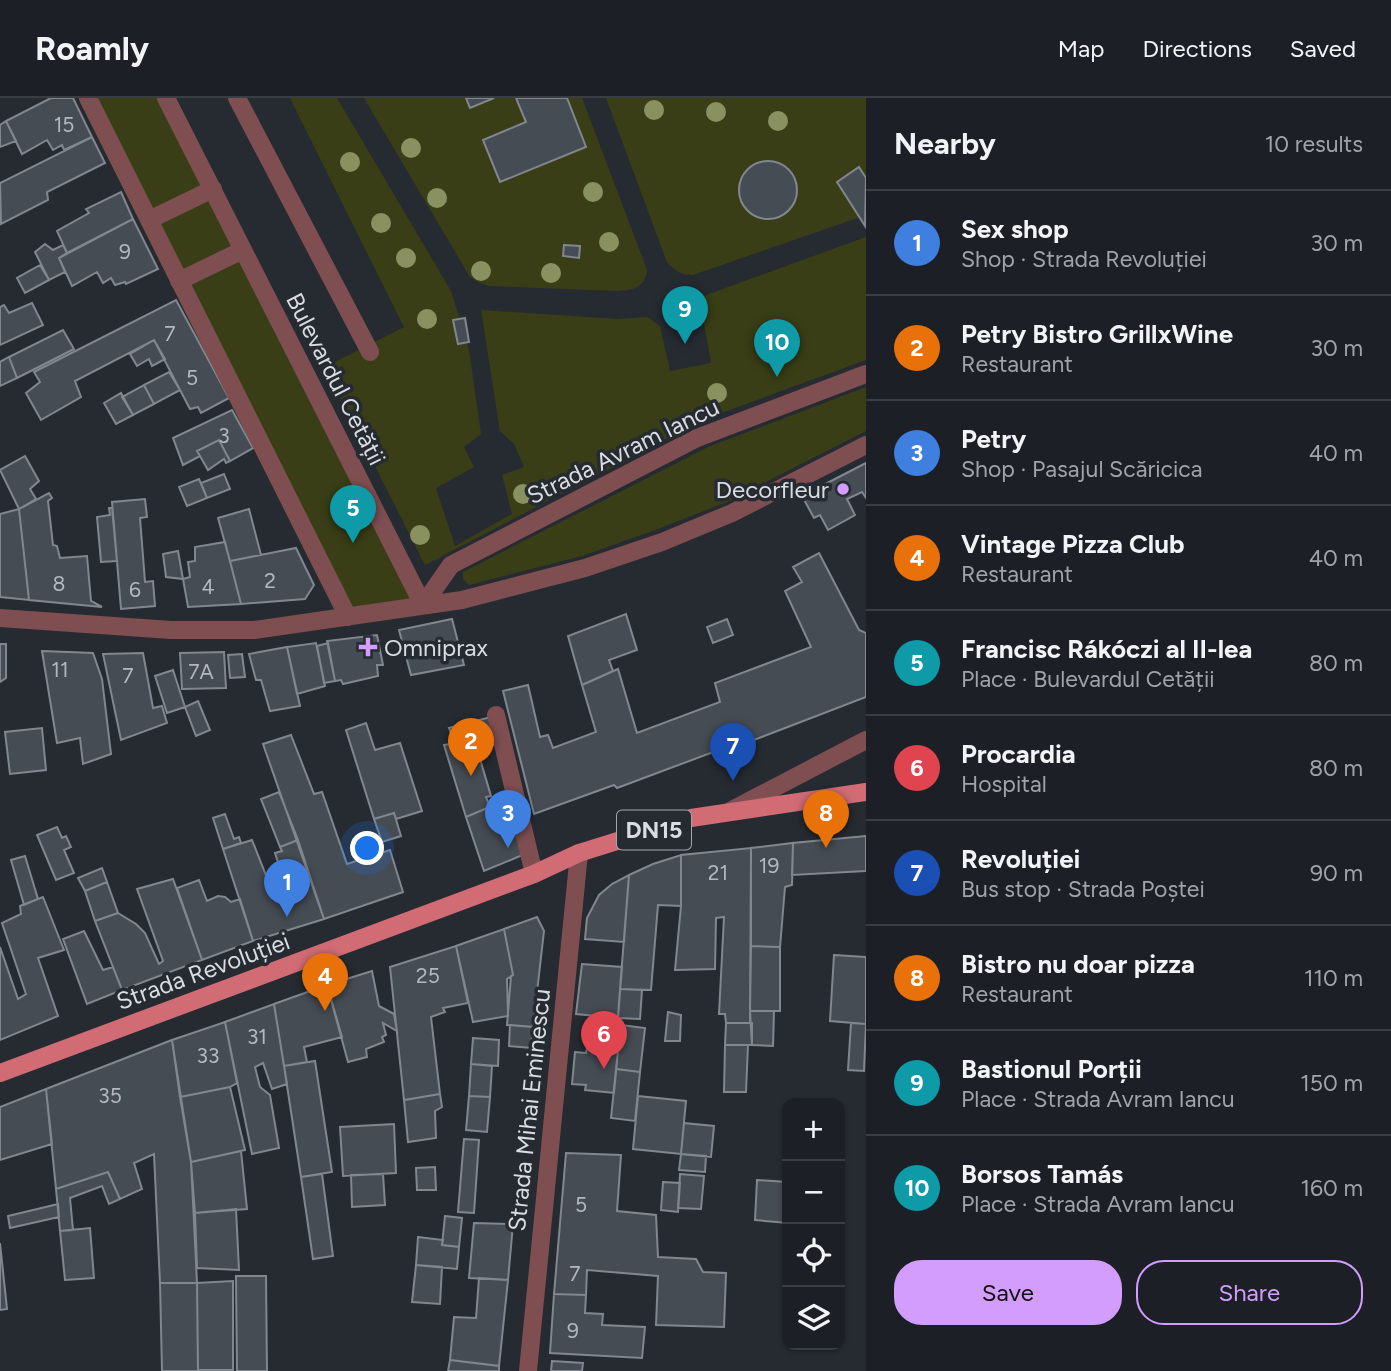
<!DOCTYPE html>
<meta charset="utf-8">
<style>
body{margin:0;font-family:Figtree,sans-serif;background:#292d32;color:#f1f3f6}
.controls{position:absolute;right:21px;bottom:21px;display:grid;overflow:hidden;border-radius:14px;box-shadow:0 2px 5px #0004}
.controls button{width:63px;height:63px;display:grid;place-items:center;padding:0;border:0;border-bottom:2px solid #3a3e43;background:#1c2026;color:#f1f3f6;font:35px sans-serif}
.you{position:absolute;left:368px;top:751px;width:24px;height:24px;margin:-18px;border:5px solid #fff;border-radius:50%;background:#1a73e8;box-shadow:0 0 0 10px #1a73e833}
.badge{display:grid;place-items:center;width:46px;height:46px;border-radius:50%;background:#d29dfd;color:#fff;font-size:23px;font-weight:700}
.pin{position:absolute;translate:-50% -58px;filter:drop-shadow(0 2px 4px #0008)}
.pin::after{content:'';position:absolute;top:37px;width:24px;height:21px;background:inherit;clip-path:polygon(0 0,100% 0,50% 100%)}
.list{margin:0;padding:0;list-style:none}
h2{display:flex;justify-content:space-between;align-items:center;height:91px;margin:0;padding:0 28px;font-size:30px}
h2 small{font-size:23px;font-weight:400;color:#a0a3a7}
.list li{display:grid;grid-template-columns:46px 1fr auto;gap:21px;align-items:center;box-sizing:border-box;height:105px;padding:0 28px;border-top:2px solid #3a3e43}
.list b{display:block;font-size:26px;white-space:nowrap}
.list p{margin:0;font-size:23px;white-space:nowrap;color:#a0a3a7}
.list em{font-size:23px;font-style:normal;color:#a0a3a7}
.actions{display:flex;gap:14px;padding:21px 28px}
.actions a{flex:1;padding:16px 0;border:2px solid #d29dfd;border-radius:28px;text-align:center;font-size:24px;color:#d29dfd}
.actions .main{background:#d29dfd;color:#111}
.icon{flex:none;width:38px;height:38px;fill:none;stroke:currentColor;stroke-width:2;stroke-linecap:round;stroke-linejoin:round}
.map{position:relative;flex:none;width:866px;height:1273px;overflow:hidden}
header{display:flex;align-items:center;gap:42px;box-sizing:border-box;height:98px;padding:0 35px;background:#1c2026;border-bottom:2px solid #3a3e43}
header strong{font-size:33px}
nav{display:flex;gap:38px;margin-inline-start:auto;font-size:24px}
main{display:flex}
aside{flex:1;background:#1c2026}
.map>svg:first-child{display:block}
</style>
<header>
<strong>Roamly</strong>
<nav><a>Map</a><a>Directions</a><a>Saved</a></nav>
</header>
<main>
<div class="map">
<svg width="866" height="1273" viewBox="0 0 866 1273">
<rect width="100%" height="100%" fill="#262b32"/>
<path fill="#3a3e16" d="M88 0H166L423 507 348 519Z
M290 0H337L451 193 469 252 481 336 464 349 474 369 436 390 455 448 512 416 502 377 524 369 514 346 500 333 481 212 617 221 647 219 660 228 670 273 711 265 703 220 687 222 689 211 695 201 866 139V262L705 321 425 467 325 269 404 229Z
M364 0H516L526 24 483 42 500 84 567 0H582L647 172C645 189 634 192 618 193L489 188 480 185 470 179Z
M606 0H866V117L693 177C681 177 675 173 667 164Z
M866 289V333L727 404 658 431 582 458 469 487 463 481V474L708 349Z"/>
<path fill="#464c53" stroke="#81878f" stroke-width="2" d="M51 0H73L92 39 64 52 62 47 53 52 47 42 22 56 6 23Z
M466 0H494L470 10Z
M516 0H567L586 49 500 84 483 42 526 24Z
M6 23 16 43 0 49V27Z
M92 39 105 65 47 94 48 102 1 126 0 85Z
M739 92a29 29 0 1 1 58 0a29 29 0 1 1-58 0Z
M859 69 866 80 865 128 837 84Z
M121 94 133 121 67 155 57 133 89 115 86 111Z
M133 121 158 171 126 186 125 184 115 187 111 180 103 185 97 174 72 188 59 160Z
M45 146 53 152 63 147 67 155 59 160 65 174 49 182 35 154Z
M564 147 580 148 579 160 563 158Z
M40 167 49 182 25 195 17 180Z
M176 202 229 300 201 315 198 309 190 311 154 242 75 283 81 299 41 322 26 295 40 284 34 274Z
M32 205 43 227 0 247V209L4 207 9 215Z
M465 220 469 244 458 246 453 222Z
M63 232 74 251 17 280 9 259Z
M154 242 165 261 152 268 149 261 137 268 130 256Z
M9 259 17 280 0 288V264Z
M169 274 180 292 154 306 144 287Z
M144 287 154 306 133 317 122 299Z
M121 295 133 317 116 326 104 305Z
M232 312 253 350 230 363 219 342 197 353 200 358 183 367 173 340Z
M219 342 230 363 226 365 224 361 208 372 197 353Z
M25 358 39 383 30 391 36 401 19 411 0 372Z
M866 365V400L862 394 847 401 855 417 828 432 820 417 814 420 802 398Z
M224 376 230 391 207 400 201 385Z
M199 381 207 400 187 408 179 389Z
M49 395 52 400 48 403 53 447 57 448 60 460 87 458 91 503 102 509 29 502 19 411Z
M145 401 147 419 140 420 145 484 153 483 155 508 121 511 112 404Z
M109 410H112L117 463 101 464 97 419 110 417Z
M19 411 29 502 0 499V416Z
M249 411 261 457 230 463 218 420Z
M225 444 241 506 188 509 183 481 190 479 188 464 195 463V449Z
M296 450 314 487 305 501 241 506 230 463Z
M178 453 183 481 166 479 163 456Z
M819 455 859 532 866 535V599L733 650 732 647 617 690 614 687 534 716 503 593 528 587 540 639 548 637 553 650 596 634 582 587 618 571 637 635 720 604 715 585 811 549 785 493 802 484 793 469Z
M626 516 637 552 609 562 613 573 582 587 568 538Z
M452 521 464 567 411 577 399 532Z
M727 521 733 537 713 545 707 529Z
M377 537 383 567H377L378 578 343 586 341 582 335 583 327 543Z
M316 545 325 588 297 596 287 549Z
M328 545 335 583 324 585 317 548Z
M0 546H6V580L0 584Z
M287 549 300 608 270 613 261 582H256L249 556Z
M42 553 93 555 102 581 111 656 83 666 80 640 57 645Z
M224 554 226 590 182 591 180 555Z
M143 555 153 610 162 608 167 625 121 642 103 556Z
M242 556 245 579 230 580 228 557Z
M173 572 185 609 167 615 155 578Z
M198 603 210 632 196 638 185 609Z
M491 619 499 645 475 653 478 661H480L491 698 486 699 490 709 466 719 444 647 455 645 449 630Z
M366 625 375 652 400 645 422 713 396 721 394 715 374 721 346 632Z
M42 630 46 672 10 676 5 634Z
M291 637 314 696 322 694 347 766 390 752 403 794 324 821 263 646Z
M279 694 298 742 280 749 261 701Z
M512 699 525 756 484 773 466 719Z
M394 715 401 738 382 744 374 721Z
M225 716 234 741 239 739 241 745 223 751 213 720Z
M57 729 62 740 66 738 71 749 64 752 74 775 56 782 37 737Z
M866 738V773L792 777 793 745Z
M252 742 271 790 284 784 275 755 282 753 280 749 298 742 324 821 253 843 223 751Z
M793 745 792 787 785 789 780 849 751 848V750Z
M751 750 750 925H726L725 916H719L724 819 716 820 715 871 675 872 681 808V757Z
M681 757V808L658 807 651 892 620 891 629 777 653 766Z
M25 758 38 801 24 807 11 762Z
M102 770 107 784 85 793 78 780Z
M629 777 624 844 585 841 587 820 599 797 612 786Z
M173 781 202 862 122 892 95 823 118 815 136 826 145 835 159 866 163 863 137 791Z
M199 782 207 803 218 798 225 799 231 804 240 801 253 843 202 862 177 790Z
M107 784 118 815 95 823 85 793Z
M43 799 64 852 38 860 58 918 0 942V849L18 901 26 896 2 825 21 816 20 808Z
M537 819 544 833 533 929 507 927 511 878 513 877 504 831Z
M504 831 513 877 507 881 508 918 473 924 456 848Z
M84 833 103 872 113 869 122 892 87 906 63 841Z
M456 848 468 905 443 910 445 914 431 919 440 996 404 1002 390 869Z
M751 848 780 849V913H750Z
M834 857 866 859V926L830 923Z
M582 866 622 869 618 920 576 916Z
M372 873 379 908 394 916 397 933 383 925 386 937 382 939 384 944 366 951 367 959 348 964 327 887Z
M327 887 342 939 304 949 307 964 284 968 274 906Z
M620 891 642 892 640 921 618 920Z
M274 906 287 986 272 991 263 965 255 969 260 989 270 997 279 1050 252 1056 225 924Z
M750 913H774L773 948 752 947Z
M668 914 681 917 680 943H665Z
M225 924 237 985 230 989 180 999 172 942Z
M726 925H752V947H725Z
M851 925 866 926 864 973 848 972Z
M510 927 533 929 531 950 509 948Z
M621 927 645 930 640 974 616 971Z
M473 940 499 942 498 968 471 966Z
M172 942 191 1064 197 1185H160L154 1056 134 1065 142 1091 120 1101 108 1074 56 1091 46 991Z
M725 947H748L746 994H724Z
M587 950 618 953 614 995 585 992 586 987 572 986 575 954 586 955Z
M315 963 332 1074 301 1079 284 968Z
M471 966 492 968 490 999 469 998Z
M616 971 640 974 635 1023 611 1020Z
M230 989 245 1052 191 1064 180 999Z
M46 991 52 1046 0 1062V1009Z
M440 996 442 1009 435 1013 436 1040 408 1044 404 1002Z
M469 998 490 999 487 1034 466 1032Z
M638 998 686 1003 681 1056 633 1051Z
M684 1025 714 1028 711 1059 681 1056Z
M394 1026 396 1075 343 1078 340 1029Z
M464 1041 479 1042 474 1115 458 1114Z
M241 1053 247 1111 195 1115 191 1064Z
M566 1055 621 1057 617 1113 656 1117 658 1159 696 1161 703 1174 726 1175 724 1229 656 1227 658 1178 587 1172 586 1197 554 1196Z
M681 1056 706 1058 705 1074 679 1072Z
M435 1069 436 1092H417L416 1070Z
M108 1074 120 1101 109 1106 102 1088 70 1100 73 1132 60 1133 56 1091Z
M322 1076 333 1158 313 1161 301 1079Z
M383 1076 385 1107 352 1109 351 1077Z
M680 1076 704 1078 701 1111 678 1110Z
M757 1082 787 1084V1125L755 1122Z
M663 1084 680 1085 678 1114 661 1112Z
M58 1106 59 1119 10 1130 8 1118Z
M236 1111 239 1172 197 1170 195 1115Z
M445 1118 462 1120 459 1149 442 1147Z
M474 1125 513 1126 508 1182 469 1180Z
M90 1130 94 1180 65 1182 60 1133Z
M418 1139 443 1142 442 1147 459 1149 457 1171 416 1167Z
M0 1145 7 1211 0 1212Z
M416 1167 442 1169 440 1206 412 1204Z
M236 1178H266L267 1273H237Z
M479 1180 508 1182 499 1268 450 1262 454 1219 476 1220Z
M233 1183V1272H198L197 1185Z
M160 1185H197L198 1273H162Z
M554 1196 586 1197 585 1215 603 1216 602 1227 645 1229 642 1260 550 1255Z
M450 1262 499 1268V1273H448Z
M552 1263 583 1265 582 1273H551Z"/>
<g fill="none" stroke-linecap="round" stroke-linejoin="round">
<path stroke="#7f4e51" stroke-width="18" d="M237 0 370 254
M496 617 534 776"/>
<path stroke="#7f4e51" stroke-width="18" d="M88 0 348 519
M166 0 423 507
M149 122 213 91
M179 183 243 152
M423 507 451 467 697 340 866 276
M0 520 171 532H254L462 502 585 470 662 444 732 415 866 347
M730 713 866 642
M528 1273 579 755"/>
<path stroke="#d16c75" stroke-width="18" d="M0 975 534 776 579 755 691 720 866 694"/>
</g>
<g fill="#88915f">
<circle cx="654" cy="12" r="10"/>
<circle cx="716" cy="14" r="10"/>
<circle cx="778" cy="23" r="10"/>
<circle cx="411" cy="50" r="10"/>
<circle cx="350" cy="64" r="10"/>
<circle cx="593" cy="94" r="10"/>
<circle cx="437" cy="100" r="10"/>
<circle cx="381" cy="125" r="10"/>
<circle cx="609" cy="144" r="10"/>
<circle cx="406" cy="160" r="10"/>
<circle cx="481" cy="173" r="10"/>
<circle cx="551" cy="175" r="10"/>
<circle cx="427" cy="221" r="10"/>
<circle cx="717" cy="295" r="10"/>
<circle cx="523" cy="396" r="10"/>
<circle cx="420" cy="437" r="10"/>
</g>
<g fill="#d29dfd" stroke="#262b32" stroke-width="2.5">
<circle cx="843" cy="391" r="7"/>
<path d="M364.5 538.5h7v7h7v7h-7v7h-7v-7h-7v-7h7z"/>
</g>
<g text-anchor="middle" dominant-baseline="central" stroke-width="7" stroke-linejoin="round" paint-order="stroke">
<g font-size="21" fill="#b4b8be">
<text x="64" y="26">15</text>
<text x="125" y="153">9</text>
<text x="170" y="235">7</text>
<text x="192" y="279">5</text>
<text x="224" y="337">3</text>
<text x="270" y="482">2</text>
<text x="59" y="485">8</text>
<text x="208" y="488">4</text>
<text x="135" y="491">6</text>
<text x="60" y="571">11</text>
<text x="201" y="573">7A</text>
<text x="128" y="577">7</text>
<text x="769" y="767">19</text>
<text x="718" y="774">21</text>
<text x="428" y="877">25</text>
<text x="257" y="938">31</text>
<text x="208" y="957">33</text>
<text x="110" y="997">35</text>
<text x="581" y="1106">5</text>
<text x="575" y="1175">7</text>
<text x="573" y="1232">9</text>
</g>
<rect fill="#262b32" stroke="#a3a7ac" stroke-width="2" x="617" y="712.5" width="74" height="39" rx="5"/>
<g font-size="23" font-weight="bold" fill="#d9dce1">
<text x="654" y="732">DN15</text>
</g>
<g font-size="24" fill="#d9dce1" stroke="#262b32">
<text transform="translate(336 281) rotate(63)">Bulevardul Cetății</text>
<text transform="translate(623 353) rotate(-26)">Strada Avram Iancu</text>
<text transform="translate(203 873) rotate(-20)">Strada Revoluției</text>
<text transform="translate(529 1012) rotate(-84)">Strada Mihai Eminescu</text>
</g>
<g font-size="24" fill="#d9dce1" stroke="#262b32" text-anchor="end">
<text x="829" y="391">Decorfleur</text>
<text x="384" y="549" text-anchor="start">Omniprax</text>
</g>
</g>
</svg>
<div class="controls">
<button>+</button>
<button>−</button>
<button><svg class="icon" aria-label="locate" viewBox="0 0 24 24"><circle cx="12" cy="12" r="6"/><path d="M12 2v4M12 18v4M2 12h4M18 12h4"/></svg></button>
<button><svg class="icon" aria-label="layers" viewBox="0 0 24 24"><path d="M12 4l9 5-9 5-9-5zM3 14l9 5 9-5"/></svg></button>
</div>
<div class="you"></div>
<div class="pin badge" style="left:287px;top:819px;background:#3f7fe0">1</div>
<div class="pin badge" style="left:471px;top:678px;background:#e8710a">2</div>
<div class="pin badge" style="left:508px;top:750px;background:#3f7fe0">3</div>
<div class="pin badge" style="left:325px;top:913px;background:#e8710a">4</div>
<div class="pin badge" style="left:353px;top:445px;background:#0f9aa8">5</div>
<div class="pin badge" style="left:604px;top:971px;background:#e0444e">6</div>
<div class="pin badge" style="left:733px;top:683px;background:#1a4fb4">7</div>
<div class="pin badge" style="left:826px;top:750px;background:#e8710a">8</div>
<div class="pin badge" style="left:685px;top:246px;background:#0f9aa8">9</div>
<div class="pin badge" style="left:777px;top:279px;background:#0f9aa8">10</div>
</div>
<aside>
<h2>Nearby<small>10 results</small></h2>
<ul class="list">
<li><span class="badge" style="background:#3f7fe0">1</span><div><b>Sex shop</b><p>Shop · Strada Revoluției</p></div><em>30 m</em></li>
<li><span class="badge" style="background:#e8710a">2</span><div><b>Petry Bistro GrillxWine</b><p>Restaurant</p></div><em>30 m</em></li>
<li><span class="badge" style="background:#3f7fe0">3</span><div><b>Petry</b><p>Shop · Pasajul Scăricica</p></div><em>40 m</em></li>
<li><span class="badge" style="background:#e8710a">4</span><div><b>Vintage Pizza Club</b><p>Restaurant</p></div><em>40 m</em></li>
<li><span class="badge" style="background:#0f9aa8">5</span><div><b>Francisc Rákóczi al II-lea</b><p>Place · Bulevardul Cetății</p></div><em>80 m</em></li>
<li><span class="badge" style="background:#e0444e">6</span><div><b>Procardia</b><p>Hospital</p></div><em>80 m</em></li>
<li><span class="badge" style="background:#1a4fb4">7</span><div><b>Revoluției</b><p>Bus stop · Strada Poștei</p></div><em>90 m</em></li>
<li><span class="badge" style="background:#e8710a">8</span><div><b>Bistro nu doar pizza</b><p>Restaurant</p></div><em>110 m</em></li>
<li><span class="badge" style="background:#0f9aa8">9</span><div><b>Bastionul Porții</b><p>Place · Strada Avram Iancu</p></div><em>150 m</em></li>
<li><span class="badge" style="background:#0f9aa8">10</span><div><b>Borsos Tamás</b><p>Place · Strada Avram Iancu</p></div><em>160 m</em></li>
</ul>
<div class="actions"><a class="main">Save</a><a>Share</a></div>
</aside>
</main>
